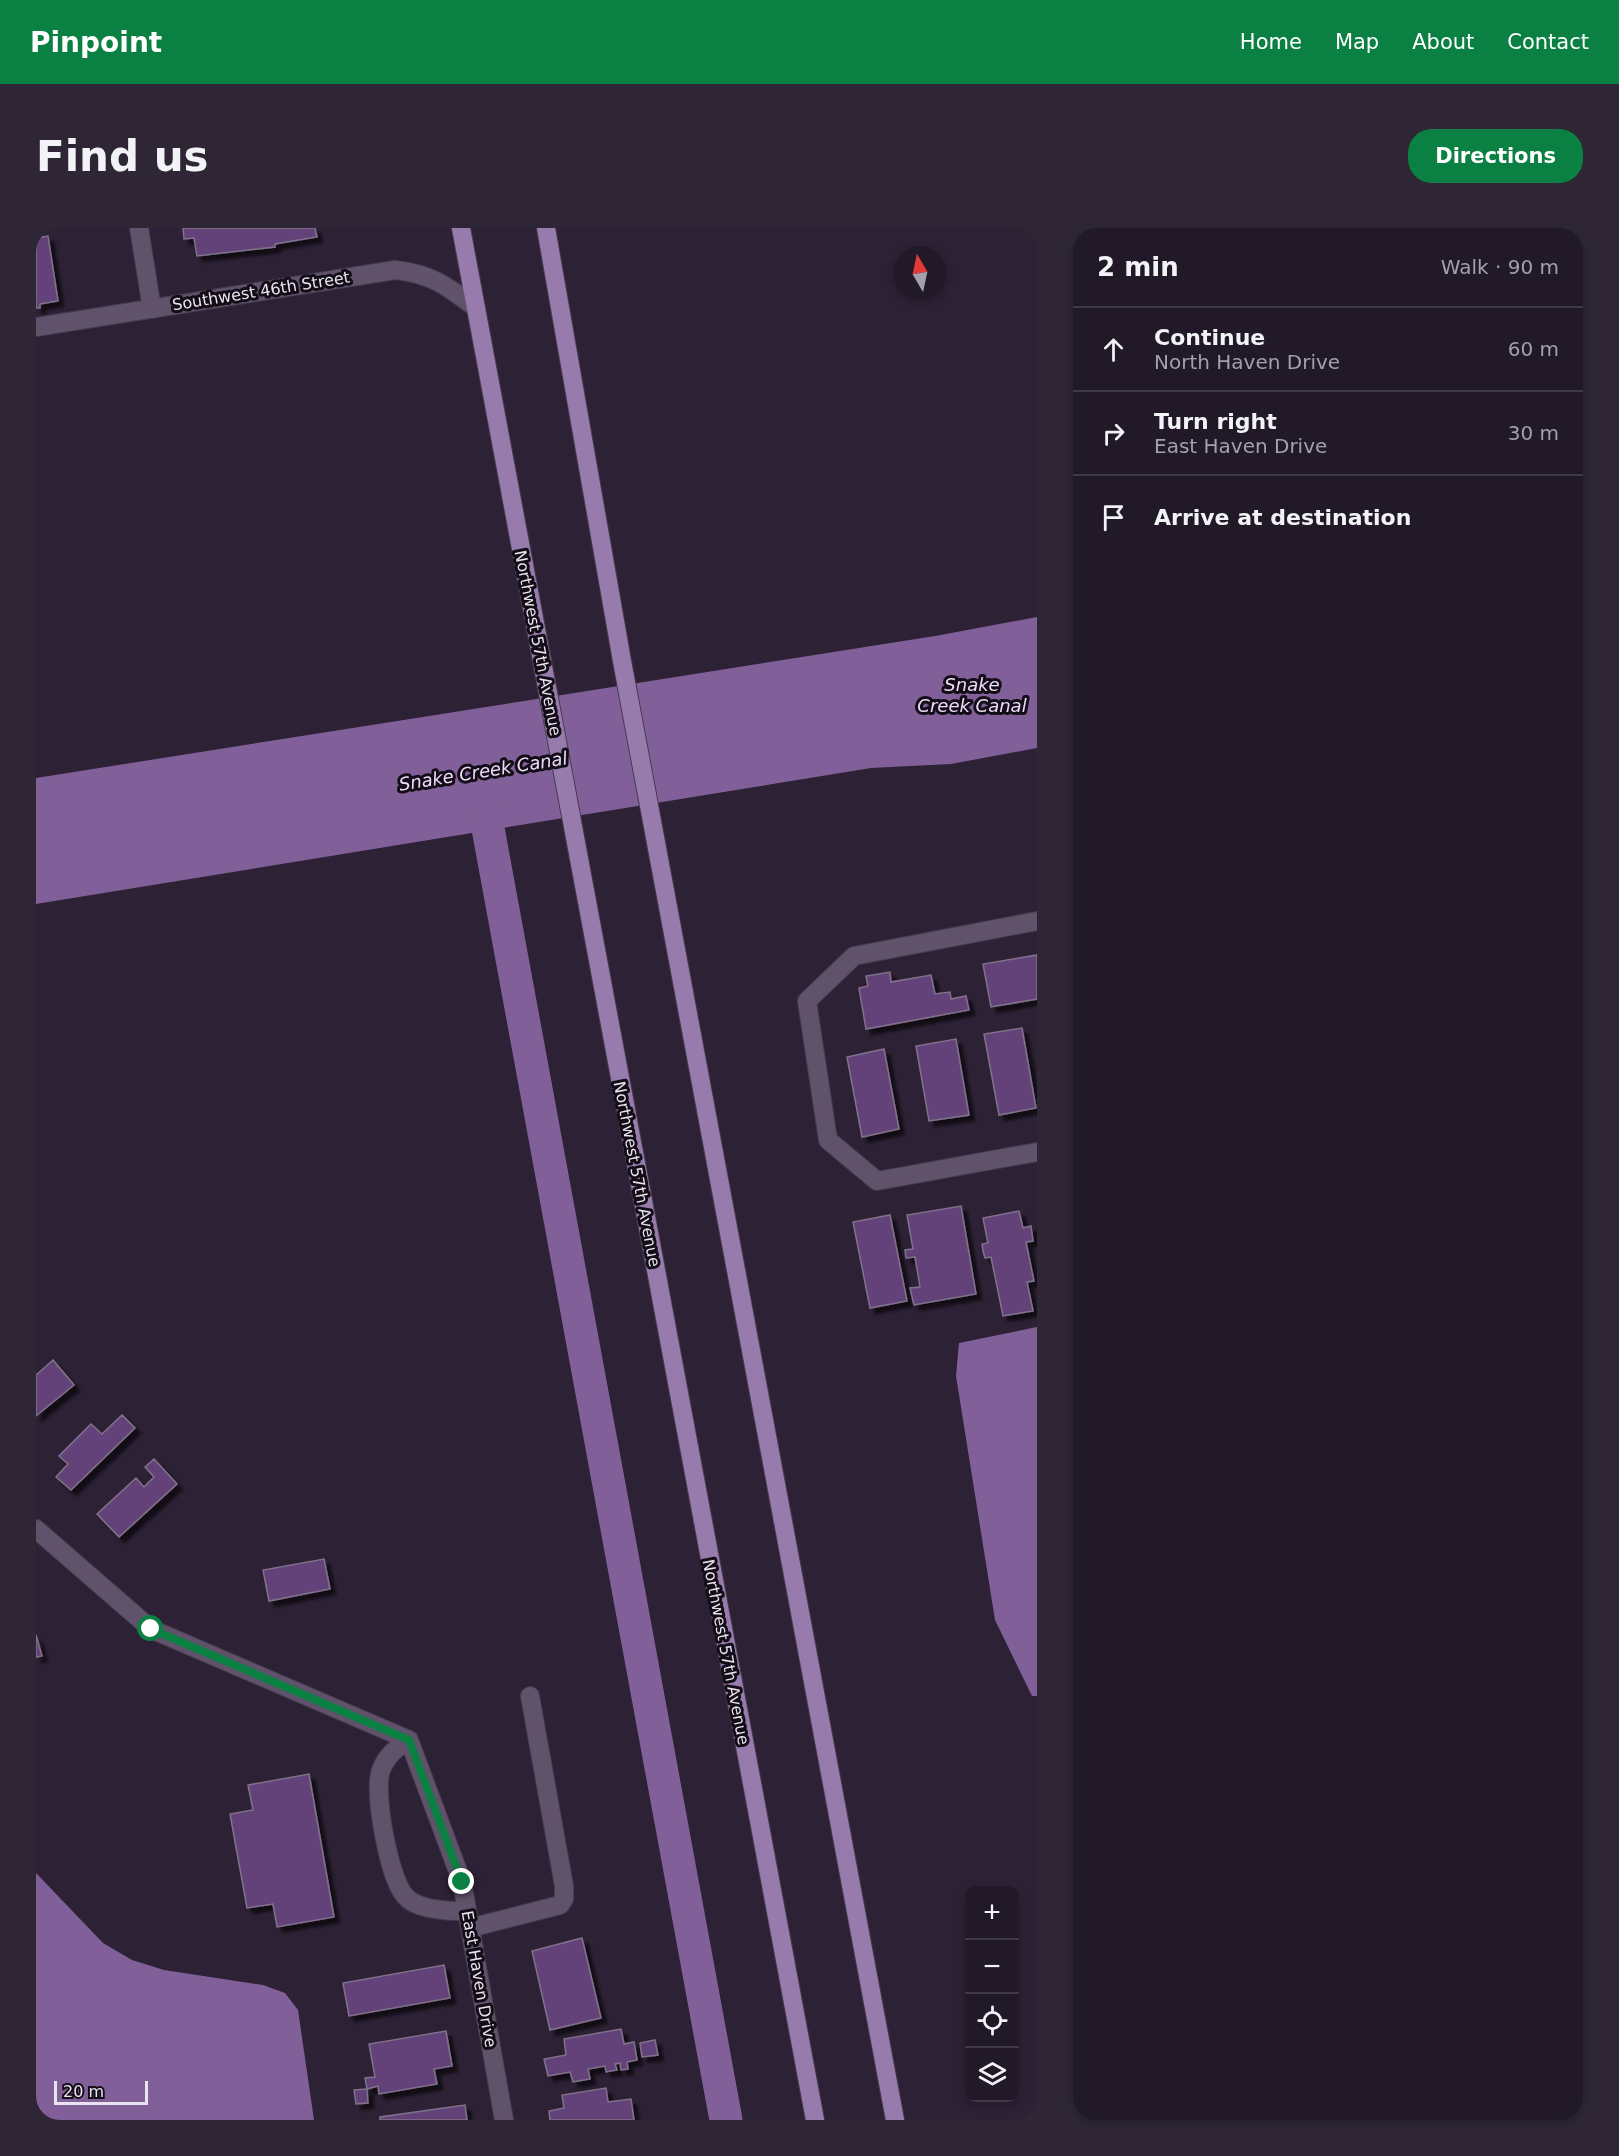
<!DOCTYPE html>
<meta charset="utf-8">
<style>
body{margin:0;font-family:"DejaVu Sans",sans-serif;background:#2e2634;color:#f1f3f6}
.controls{position:absolute;right:18px;bottom:18px;display:grid;overflow:hidden;border-radius:12px;box-shadow:0 3px 9px #0003}
.controls button{width:54px;height:54px;display:grid;place-items:center;padding:0;border:0;border-bottom:2px solid #3f3845;background:#221928;color:#f1f3f6;font:30px sans-serif}
.compass{position:absolute;left:857px;top:18px;width:54px;height:54px;border-radius:50%;background:#221928;box-shadow:0 3px 9px #0003;rotate:351deg}
.scale{position:absolute;left:18px;bottom:15px;width:94px;box-sizing:border-box;padding-left:6px;border:3px solid #eae3f0;border-top:0;font-size:16px;line-height:21px;white-space:nowrap;color:#eae3f0;-webkit-text-stroke:4px #120d16;paint-order:stroke}
.stop{position:absolute;width:18px;height:18px;margin:-14px;border:4px solid #0b8043;border-radius:50%;background:#fff}
.stop.end{background:#0b8043;border-color:#fff;box-shadow:0 2px 6px #0008}
.list{margin:0;padding:0;list-style:none}
h2{display:flex;justify-content:space-between;align-items:center;height:78px;margin:0;padding:0 24px;font-size:26px}
h2 small{font-size:20px;font-weight:400;color:#a2a0a8}
.list li{display:grid;grid-template-columns:39px 1fr auto;gap:18px;align-items:center;box-sizing:border-box;height:84px;padding:0 24px;border-top:2px solid #3f3845}
.list b{display:block;font-size:22px;white-space:nowrap}
.list p{margin:0;font-size:20px;white-space:nowrap;color:#a2a0a8}
.list em{font-size:20px;font-style:normal;color:#a2a0a8}
.icon{flex:none;width:33px;height:33px;fill:none;stroke:currentColor;stroke-width:2;stroke-linecap:round;stroke-linejoin:round}
.map{position:relative;flex:none;width:1001px;height:1892px;overflow:hidden;border-radius:24px}
header{display:flex;align-items:center;gap:36px;box-sizing:border-box;height:84px;padding:0 30px;background:#0b8043;color:#fff}
header strong{font-size:28px}
nav{display:flex;gap:33px;margin-inline-start:auto;font-size:21px}
.intro{display:flex;align-items:center;justify-content:space-between;box-sizing:border-box;height:144px;padding:0 36px}
h1{margin:0;font-size:42px}
.button{padding:15px 27px;border-radius:24px;background:#0b8043;color:#fff;font-size:21px;font-weight:700}
main{display:flex;gap:36px;padding:0 36px}
aside{flex:1;background:#221928;border-radius:24px;box-shadow:0 3px 9px #0003}
.map>svg:first-child{display:block}
</style>
<header>
<strong>Pinpoint</strong>
<nav><a>Home</a><a>Map</a><a>About</a><a>Contact</a></nav>
</header>
<div class="intro"><h1>Find us</h1><a class="button">Directions</a></div>
<main>
<div class="map">
<svg width="1001" height="1892" viewBox="0 0 1001 1892">
<defs>
<filter id="shadow"><feDropShadow dx="5.5" dy="5.5" stdDeviation="1.5" flood-color="#0009"/></filter>
</defs>
<rect width="100%" height="100%" fill="#2d2135"/>
<path fill="#816099" d="M1001 389V520L915 536 835 540 0 676V550L899 408Z
M1001 1099V1468H996L959 1392 920 1148 923 1115Z
M0 1645 67 1715 96 1732 128 1742 227 1757 249 1765 262 1782 278 1892H0Z"/>
<g fill="none" stroke-linecap="round" stroke-linejoin="round">
<path stroke="#816099" stroke-width="33" d="M444 557 690 1892"/>
</g>
<path fill="#64437a" stroke="#80728a" stroke-width="1.5" filter="url(#shadow)" d="M147 0H279L281 9 239 16V19L161 28 158 10 148 11Z
M12 8 22 73 4 76V80H0V10Z
M1001 727V771L955 779 947 736Z
M854 744 855 754 895 747 899 766 914 764 915 771 930 768 933 782 830 801 823 760 832 758 830 748Z
M986 800 1000 880 963 887 948 806Z
M920 811 933 887 893 893 880 818Z
M848 821 863 901 826 909 811 829Z
M925 978 940 1066 878 1077 874 1060 884 1059 879 1029 870 1030 869 1022 877 1021 871 987Z
M983 983 987 1000 995 998 997 1013 990 1014 998 1053 991 1054 997 1083 967 1088 955 1029 949 1030 947 1023 946 1016 952 1015 947 990Z
M854 987 871 1073 834 1080 817 994Z
M17 1132 38 1157 0 1188V1147Z
M86 1187 99 1200 35 1262 20 1249 32 1236 23 1228 55 1196 66 1206Z
M118 1231 141 1256 83 1309 61 1286 100 1250 108 1259 118 1249 109 1239Z
M288 1331 294 1361 233 1373 227 1342Z
M0 1407 6 1428 0 1429Z
M273 1546 298 1689 241 1699 237 1676 211 1680 194 1586 217 1582 212 1557Z
M546 1710 565 1790 514 1802 496 1723Z
M408 1737 414 1770 313 1788 307 1755Z
M585 1801 588 1816 598 1814 601 1832 591 1834 592 1841 585 1842 584 1835 579 1836 581 1842 570 1844 569 1838 552 1841 554 1851 537 1854 534 1844 512 1848 508 1831 530 1827 528 1811Z
M410 1803 416 1838 398 1841 401 1856 343 1866 342 1858 331 1861 329 1850 339 1849 333 1816Z
M619 1812 622 1827 606 1829 604 1815Z
M570 1860 572 1874 595 1871 598 1892H514L513 1883 528 1880 526 1867Z
M331 1861 332 1875 320 1876 318 1862Z
M429 1877 431 1892H344V1889Z"/>
<g fill="none" stroke-linecap="round" stroke-linejoin="round">
<g stroke="#473c4f" stroke-width="20">
<path id="minor" d="M103 0 116 81
M0 99 359 42C396 46 411 58 440 80
M1001 693 818 728 771 773 792 912 841 953 1001 924
M0 1301 115 1401 373 1512
M373 1512 426 1654 468 1892
M373 1512C360 1520 351 1527 345 1542 337 1564 353 1650 369 1668 382 1683 413 1682 431 1684
M434 1700 524 1677 528 1671V1658L494 1468"/>
</g>
<g stroke="#473c4f" stroke-width="20">
<path id="major" d="M425 0 779 1892
M510 0 586 433 859 1892"/>
</g>
<use href="#minor" stroke="#60526a" stroke-width="18"/>
<use href="#major" stroke="#987bad" stroke-width="18"/>
</g>
<g fill="none" stroke-linecap="round" stroke-linejoin="round">
<path stroke="#0b8043" stroke-width="8" d="M115 1401 373 1512 426 1654"/>
</g>
<g text-anchor="middle" dominant-baseline="central" stroke-width="6" stroke-linejoin="round" paint-order="stroke">
<g font-size="16" fill="#eae3f0" stroke="#120d16">
<text transform="translate(225 63) rotate(-9)">Southwest 46th Street</text>
<text transform="translate(502 415) rotate(79)">Northwest 57th Avenue</text>
<text transform="translate(601 946) rotate(79)">Northwest 57th Avenue</text>
<text transform="translate(690 1424) rotate(79)">Northwest 57th Avenue</text>
<text transform="translate(443 1751) rotate(80)">East Haven Drive</text>
</g>
<g font-size="18" font-style="italic" fill="#eedbfc" stroke="#120d16">
<text x="936" y="456">Snake<tspan x="936" dy="21">Creek Canal</tspan></text>
<text transform="translate(447 543) rotate(-9)">Snake Creek Canal</text>
</g>
</g>
</svg>
<div class="controls">
<button>+</button>
<button>−</button>
<button><svg class="icon" aria-label="locate" viewBox="0 0 24 24"><circle cx="12" cy="12" r="6"/><path d="M12 2v4M12 18v4M2 12h4M18 12h4"/></svg></button>
<button><svg class="icon" aria-label="layers" viewBox="0 0 24 24"><path d="M12 4l9 5-9 5-9-5zM3 14l9 5 9-5"/></svg></button>
</div>
<svg class="compass" viewBox="-18 -18 36 36"><path d="M0-13l5 13h-10z" fill="#e53935"/><path d="M0 13l5-13h-10z" fill="#a2a0a8"/></svg>
<div class="scale">20 m</div>
<div class="stop" style="left:115px;top:1401px"></div>
<div class="stop end" style="left:426px;top:1654px"></div>
</div>
<aside>
<h2>2 min<small>Walk · 90 m</small></h2>
<ul class="list">
<li><svg class="icon" aria-label="ahead" viewBox="0 0 24 24"><path d="M12 20V5M6 11l6-6 6 6"/></svg><div><b>Continue</b><p>North Haven Drive</p></div><em>60 m</em></li>
<li><svg class="icon" aria-label="right" viewBox="0 0 24 24"><path d="M7 20v-9h11M14 6l5 5-5 5"/></svg><div><b>Turn right</b><p>East Haven Drive</p></div><em>30 m</em></li>
<li><svg class="icon" aria-label="arrive" viewBox="0 0 24 24"><path d="M6 21V4h12l-3 4 3 4H6"/></svg><div><b>Arrive at destination</b></div></li>
</ul>
</aside>
</main>
